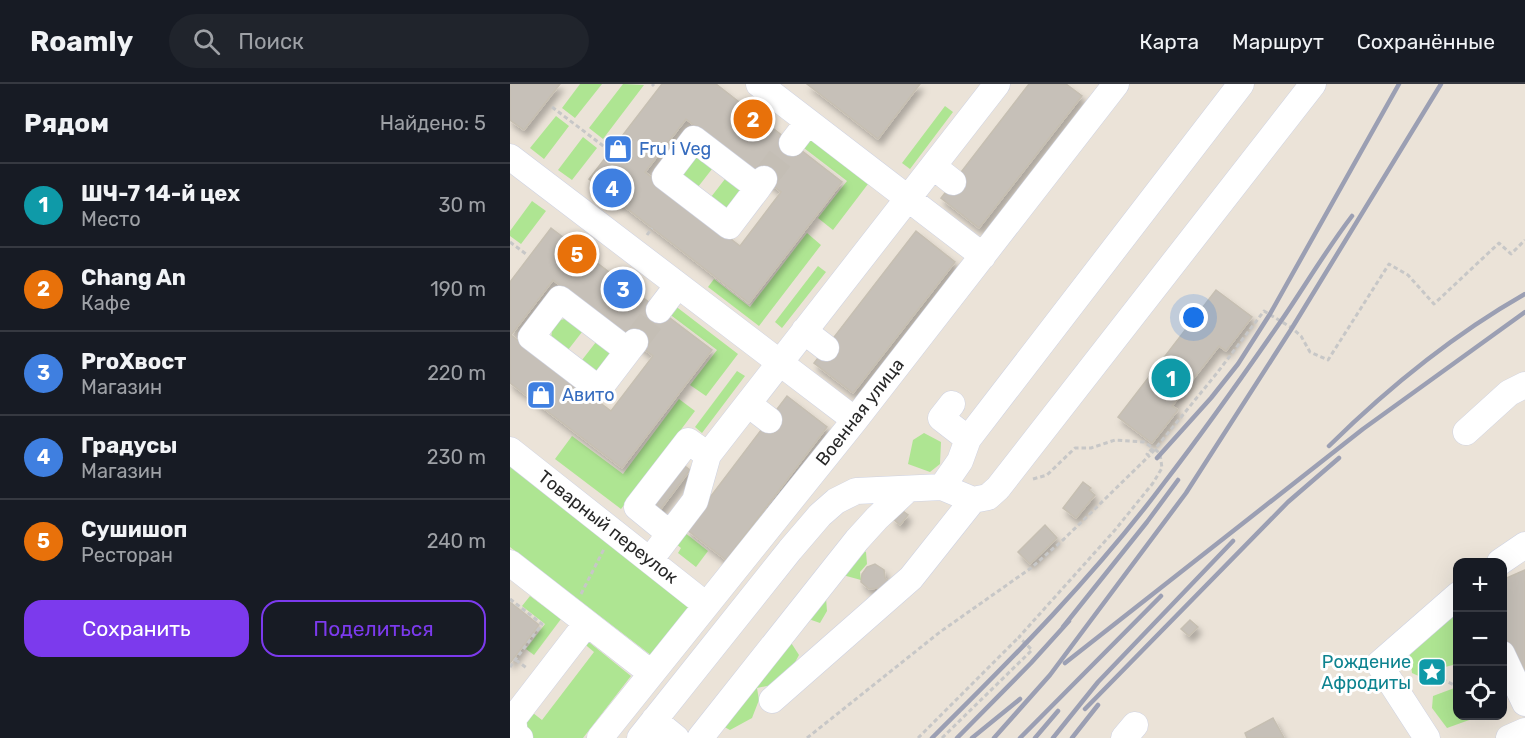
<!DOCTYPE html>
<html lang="ru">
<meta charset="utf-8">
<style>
body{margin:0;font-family:Rubik,sans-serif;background:#20242c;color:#f1f3f6}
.controls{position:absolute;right:18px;bottom:18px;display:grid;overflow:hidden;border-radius:12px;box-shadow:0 6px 24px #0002}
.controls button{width:54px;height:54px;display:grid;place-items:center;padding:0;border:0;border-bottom:2px solid #363941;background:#171b24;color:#f1f3f6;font:30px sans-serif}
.you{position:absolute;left:684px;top:234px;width:21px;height:21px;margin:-15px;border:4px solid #fff;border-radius:50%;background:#1a73e8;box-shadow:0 0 0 9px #1a73e833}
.badge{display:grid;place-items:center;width:39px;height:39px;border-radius:50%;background:#7c3aed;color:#fff;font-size:20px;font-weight:700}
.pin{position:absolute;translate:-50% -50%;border:3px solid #fff;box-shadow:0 2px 6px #0006}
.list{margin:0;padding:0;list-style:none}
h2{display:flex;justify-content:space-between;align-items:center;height:78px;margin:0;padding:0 24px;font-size:26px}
h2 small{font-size:20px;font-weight:400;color:#9ea1a6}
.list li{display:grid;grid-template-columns:39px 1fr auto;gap:18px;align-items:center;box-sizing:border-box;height:84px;padding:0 24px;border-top:2px solid #363941}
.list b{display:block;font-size:22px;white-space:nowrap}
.list p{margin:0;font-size:20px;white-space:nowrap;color:#9ea1a6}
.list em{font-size:20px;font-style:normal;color:#9ea1a6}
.actions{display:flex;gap:12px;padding:18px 24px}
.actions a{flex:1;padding:14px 0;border:2px solid #7c3aed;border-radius:18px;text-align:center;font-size:21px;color:#7c3aed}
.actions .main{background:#7c3aed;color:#fff}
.icon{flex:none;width:33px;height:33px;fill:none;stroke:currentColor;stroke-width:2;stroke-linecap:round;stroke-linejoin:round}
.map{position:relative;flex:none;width:1015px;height:654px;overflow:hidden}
header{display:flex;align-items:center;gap:36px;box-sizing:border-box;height:84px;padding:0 30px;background:#171b24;border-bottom:2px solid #363941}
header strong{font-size:28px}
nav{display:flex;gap:33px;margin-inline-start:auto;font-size:21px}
.search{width:420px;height:54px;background:#20242c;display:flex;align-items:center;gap:15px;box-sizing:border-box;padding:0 21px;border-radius:33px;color:#9ea1a6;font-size:22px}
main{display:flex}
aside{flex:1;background:#171b24}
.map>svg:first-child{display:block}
</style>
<header>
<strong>Roamly</strong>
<div class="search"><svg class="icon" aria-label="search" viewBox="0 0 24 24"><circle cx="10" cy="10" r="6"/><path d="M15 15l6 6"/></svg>Поиск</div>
<nav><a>Карта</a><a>Маршрут</a><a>Сохранённые</a></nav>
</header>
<main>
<aside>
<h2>Рядом<small>Найдено: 5</small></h2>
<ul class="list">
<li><span class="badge" style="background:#0f9aa8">1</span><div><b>ШЧ-7 14-й цех</b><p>Место</p></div><em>30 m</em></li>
<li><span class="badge" style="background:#e8710a">2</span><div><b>Chang An</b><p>Кафе</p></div><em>190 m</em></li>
<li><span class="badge" style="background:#3f7fe0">3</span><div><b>ProХвост</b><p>Магазин</p></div><em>220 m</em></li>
<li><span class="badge" style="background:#3f7fe0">4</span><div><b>Градусы</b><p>Магазин</p></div><em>230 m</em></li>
<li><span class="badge" style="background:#e8710a">5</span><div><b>Сушишоп</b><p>Ресторан</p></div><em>240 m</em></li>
</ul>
<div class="actions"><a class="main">Сохранить</a><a>Поделиться</a></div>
</aside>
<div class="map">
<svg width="1015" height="654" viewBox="0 0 1015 654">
<defs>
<filter id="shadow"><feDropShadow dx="3.5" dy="6" stdDeviation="3" flood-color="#0004"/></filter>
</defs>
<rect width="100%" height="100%" fill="#ebe3d8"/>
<path fill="#aee592" d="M70 0H92L65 34 52 24Z
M113 0 134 1 93 55 79 44Z
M435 22 443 28 400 85 392 79Z
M46 32 59 42 34 75 20 64Z
M73 53 87 64 62 96 48 86Z
M297 53 358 100 323 146 308 134 337 97 290 61Z
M185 72 202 85 188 103 171 90Z
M215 95 232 108 218 126 201 113Z
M22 117 36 127 11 160 0 152V147Z
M297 149 311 161 249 242 198 203 204 195 240 223Z
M308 182 316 188 272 244 265 238Z
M164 221 228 270 196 312 180 301 207 266 158 229Z
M55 235 72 248 58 266 41 254 43 241 50 236Z
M86 258 103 271 89 289 72 276Z
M227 287 235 292 192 349 185 343Z
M169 315 185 327 111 425 45 375 62 352 113 390Z
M414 349 431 358 430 380 420 388 398 380 403 356Z
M0 378 185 526 146 575 0 463Z
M174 448 198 467 186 483 168 469 171 464 165 459Z
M341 464H350L356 468 357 480 350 488 351 496 329 490 316 514 317 527 310 539 290 532 276 551 289 571 283 582 267 600 247 604 249 616 242 634 220 646 207 639 322 481Z
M20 512 51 535 24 571 16 565 35 540 12 522Z
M947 532V580L931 584 913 594 902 589 899 564 921 538Z
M70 551 121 592 73 654H22L12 637 23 629 32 636 84 568 71 557Z
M947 603 948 632H982L962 635 937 644 922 624 923 612Z"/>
<path fill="#c6c0b8" stroke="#c6bfb2" stroke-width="1.5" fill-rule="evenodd" filter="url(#shadow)" d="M0 0H50L14 46 0 36Z
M152 0H206L332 98 239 219 79 95ZM176 35 271 108 230 162 135 88Z
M297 0H410L368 55Z
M519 0H556L572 12 469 144 431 114Z
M41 144 202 266 112 384 0 299V198ZM43 196 143 272 101 327 1 251Z
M406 147 445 178 343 309 304 279Z
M706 206 742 233 716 267 709 262 662 322 668 326 642 359 608 333Z
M277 312 317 343 216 476 176 445Z
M168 377 180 386 147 430 135 421Z
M573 398 581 404 579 406 585 411 566 434 553 424Z
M389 424 398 431 390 441 382 434Z
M535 441 547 454 520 480 508 468Z
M365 480 374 486 375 494 382 500 374 509 367 504 359 505 351 498 352 490 357 483Z
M1015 486V595L992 546V496Z
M0 518 29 541 0 579Z
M680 536 688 543 679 552 671 545Z
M763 634 774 654H737L735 649Z"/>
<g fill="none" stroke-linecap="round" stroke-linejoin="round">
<path stroke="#c4beb5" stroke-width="26" stroke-dasharray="26 13" stroke-linecap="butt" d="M254 95 282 59
M125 258 149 226"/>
<g stroke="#ced2e2" stroke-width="27">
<path id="minor" d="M249 0 473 172
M282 59 298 38
M0 73 345 336
M424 83 443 98
M248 104 219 142 155 93 184 55 248 104 254 95
M149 226 168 201
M294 247 316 264
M118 267 89 305 21 253 50 215 118 267 125 258
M238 320 259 336
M442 320 431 334 458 355
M956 348 999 309 1015 301
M0 366 196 521
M432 403 450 377 458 355 731 0
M160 450 127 423 178 357 198 371
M140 476 185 417 198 371 487 0
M990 478 1015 461
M0 479 141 589
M992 570 1015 619
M262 616 401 494 463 416
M144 636 166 654
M10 654 5 650 3 635 77 539
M90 654 345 336 606 0
M130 654 280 466 310 431 326 417 346 407 432 403 463 416 478 413 488 404 803 0
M190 654 347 456 367 434 397 406
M614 654 625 641
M917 654 869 580 948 511
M999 654 1015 647"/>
</g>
<path stroke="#c7c7c7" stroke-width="3" stroke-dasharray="4.5 3" stroke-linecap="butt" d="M142 0 144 2
M42 23 96 64
M137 151 142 144
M0 158 16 170
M523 395 537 391 565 364H581L605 356 634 358 643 364 637 370 639 372 645 365
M71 510 94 465
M0 515 32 540 0 583
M910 588a12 12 0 1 1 24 0a12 12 0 1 1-24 0Z
M6 576 18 585
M932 595 948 603
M297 654 430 548 521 484 554 455 639 372
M408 654 509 553
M432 654 522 566 509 553 605 446 643 399 652 384 650 370 645 365 707 289 754 227 782 244 791 252 800 268 818 276 879 180 898 191 924 220 989 159 1001 170 1015 156"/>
<use href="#minor" stroke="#fff" stroke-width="26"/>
<path stroke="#9b9fb3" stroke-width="4.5" d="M819 362C878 304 943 251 1015 210
M647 374 701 314 728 280 760 230 889 0
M553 543 637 438 668 396
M555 579 853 345 1015 228
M575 625 778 418 829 374
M422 654C504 573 585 491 654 399 694 347 733 292 771 237 795 202 816 166 842 132
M447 654 521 579 559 537
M462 654 510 615
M484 654 540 591 676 409 782 244 931 0
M510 654 651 512
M525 654 548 627
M543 654 588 598 723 457
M562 654 588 621"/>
</g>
<defs>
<g id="shop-square" transform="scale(1.5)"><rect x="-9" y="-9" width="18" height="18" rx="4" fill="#3f7fe0" stroke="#fff"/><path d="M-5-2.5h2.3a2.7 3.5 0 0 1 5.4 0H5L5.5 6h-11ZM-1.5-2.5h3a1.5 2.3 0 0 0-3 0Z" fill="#fff"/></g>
<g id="sight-square" transform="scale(1.5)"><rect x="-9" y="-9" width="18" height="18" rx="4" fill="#0f9aa8" stroke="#fff"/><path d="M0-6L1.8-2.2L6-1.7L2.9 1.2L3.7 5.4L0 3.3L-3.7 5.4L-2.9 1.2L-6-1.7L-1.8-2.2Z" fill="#fff"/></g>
</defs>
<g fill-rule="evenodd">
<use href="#shop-square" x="108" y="65"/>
<use href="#shop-square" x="31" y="311"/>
<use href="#sight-square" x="922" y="588"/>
</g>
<g text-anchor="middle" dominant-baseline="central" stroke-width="6" stroke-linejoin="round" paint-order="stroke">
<g font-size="18" fill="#366cbe" stroke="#fff" text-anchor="start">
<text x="129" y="65">Fru i Veg</text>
<text x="52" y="311">Авито</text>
</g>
<g font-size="18" fill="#282828" stroke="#fff">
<text transform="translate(350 328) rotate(-52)">Военная улица</text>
<text transform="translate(98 443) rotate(38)">Товарный переулок</text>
</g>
<g font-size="18" fill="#0d838f" stroke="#fff" text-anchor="end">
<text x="901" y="578">Рождение<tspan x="901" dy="21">Афродиты</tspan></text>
</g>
</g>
</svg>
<div class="controls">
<button>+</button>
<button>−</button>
<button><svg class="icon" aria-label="locate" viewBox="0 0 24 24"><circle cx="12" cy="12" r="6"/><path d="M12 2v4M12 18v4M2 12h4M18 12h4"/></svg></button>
</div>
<div class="you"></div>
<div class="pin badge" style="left:661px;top:294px;background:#0f9aa8">1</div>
<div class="pin badge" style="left:243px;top:35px;background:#e8710a">2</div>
<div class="pin badge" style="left:113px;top:205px;background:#3f7fe0">3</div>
<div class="pin badge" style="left:102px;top:104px;background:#3f7fe0">4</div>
<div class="pin badge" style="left:67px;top:170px;background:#e8710a">5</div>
</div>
</main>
